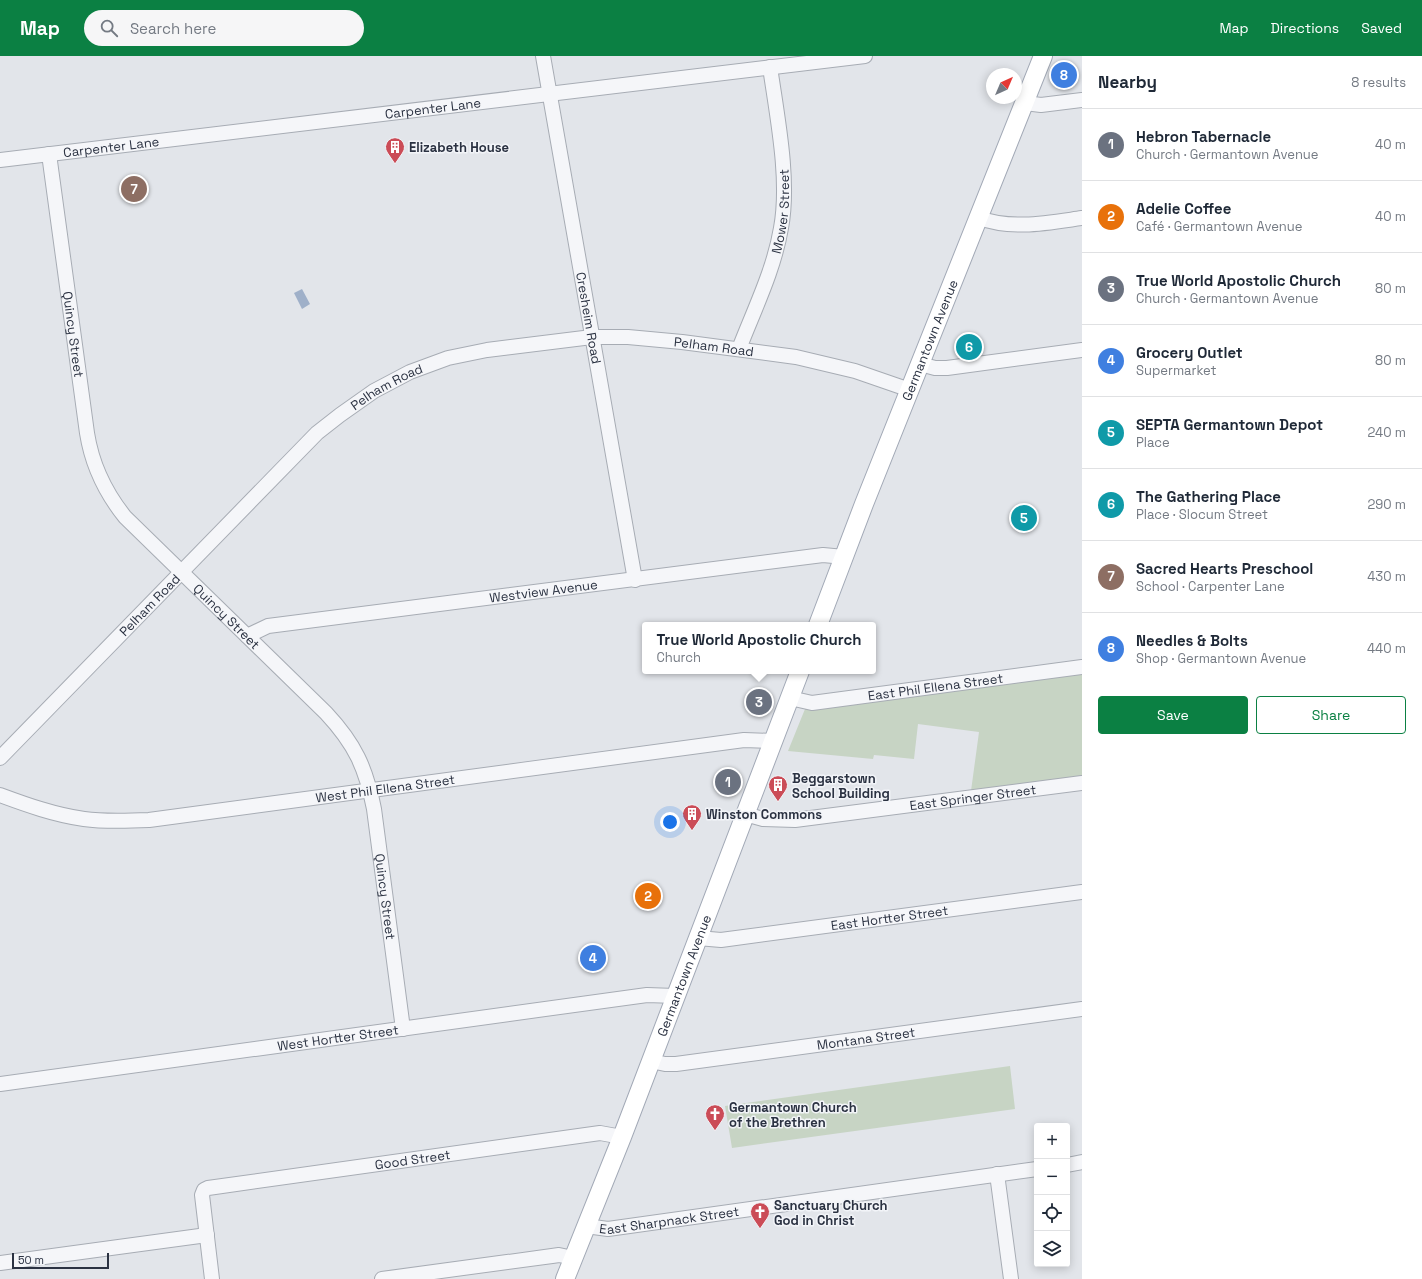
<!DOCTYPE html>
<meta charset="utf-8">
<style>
body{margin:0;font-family:"Space Grotesk",sans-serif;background:#f6f6f7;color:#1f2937}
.controls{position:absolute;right:12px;bottom:12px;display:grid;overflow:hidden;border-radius:4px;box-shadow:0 2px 10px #0003}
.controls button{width:36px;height:36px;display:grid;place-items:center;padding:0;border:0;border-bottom:1px solid #e0e1e3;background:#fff;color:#1f2937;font:20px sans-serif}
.compass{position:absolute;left:986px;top:12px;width:36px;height:36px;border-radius:50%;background:#fff;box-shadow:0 2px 10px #0003;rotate:44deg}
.scale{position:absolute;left:12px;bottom:10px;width:97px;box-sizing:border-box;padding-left:4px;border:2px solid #2b3242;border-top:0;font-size:11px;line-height:14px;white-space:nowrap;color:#2b3242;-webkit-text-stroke:3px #f2f4f8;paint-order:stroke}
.you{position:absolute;left:670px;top:766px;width:14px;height:14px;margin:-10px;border:3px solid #fff;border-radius:50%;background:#1a73e8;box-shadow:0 0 0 6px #1a73e833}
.badge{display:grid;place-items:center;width:26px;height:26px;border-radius:50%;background:#0b8043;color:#fff;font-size:13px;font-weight:700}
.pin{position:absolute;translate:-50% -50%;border:2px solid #fff;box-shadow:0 1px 4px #0006}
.popup{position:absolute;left:642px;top:566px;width:234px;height:52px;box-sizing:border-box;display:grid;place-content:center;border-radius:4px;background:#fff;filter:drop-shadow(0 1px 3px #0005);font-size:13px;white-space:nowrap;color:#747a83}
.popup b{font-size:15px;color:#1f2937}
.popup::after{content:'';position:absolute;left:50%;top:100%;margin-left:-8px;border:8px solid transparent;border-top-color:#fff}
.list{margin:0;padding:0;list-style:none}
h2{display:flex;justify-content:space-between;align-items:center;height:52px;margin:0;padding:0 16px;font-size:17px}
h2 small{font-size:13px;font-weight:400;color:#747a83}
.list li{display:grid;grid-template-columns:26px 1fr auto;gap:12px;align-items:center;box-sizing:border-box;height:72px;padding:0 16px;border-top:1px solid #e0e1e3}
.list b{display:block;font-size:15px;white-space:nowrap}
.list p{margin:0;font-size:13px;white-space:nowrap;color:#747a83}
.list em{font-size:13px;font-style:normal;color:#747a83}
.actions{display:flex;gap:8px;padding:12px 16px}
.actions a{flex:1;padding:9px 0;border:1px solid #0b8043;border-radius:4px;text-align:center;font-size:14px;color:#0b8043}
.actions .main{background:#0b8043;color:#fff}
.icon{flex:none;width:22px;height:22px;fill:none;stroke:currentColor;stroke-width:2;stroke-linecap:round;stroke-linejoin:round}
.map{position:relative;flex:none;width:1082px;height:1223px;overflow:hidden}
header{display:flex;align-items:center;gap:24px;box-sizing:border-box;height:56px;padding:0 20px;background:#0b8043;color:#fff}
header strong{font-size:19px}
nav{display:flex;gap:22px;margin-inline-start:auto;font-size:14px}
.search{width:280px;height:36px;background:#f6f6f7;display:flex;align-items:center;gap:10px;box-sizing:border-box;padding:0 14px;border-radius:22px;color:#747a83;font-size:15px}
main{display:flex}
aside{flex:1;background:#fff}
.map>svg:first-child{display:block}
</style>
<header>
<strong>Map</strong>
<div class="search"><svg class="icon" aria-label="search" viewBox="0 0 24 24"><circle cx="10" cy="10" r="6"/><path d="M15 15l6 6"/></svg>Search here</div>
<nav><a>Map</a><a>Directions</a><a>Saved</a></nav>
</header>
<main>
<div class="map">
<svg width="1082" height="1223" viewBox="0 0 1082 1223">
<rect width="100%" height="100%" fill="#e2e5ea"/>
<path fill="#c7d4c4" d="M1082 617V720L971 735 979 676 918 668 914 703 874 699 873 703 788 695 805 653Z
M1010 1010 1015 1053 732 1092 725 1050Z"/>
<path fill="#9fb0c9" d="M302 233 310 248 302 253 294 237Z"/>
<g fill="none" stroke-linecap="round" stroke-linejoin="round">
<g stroke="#a7acb4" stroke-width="16">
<g id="minor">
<path id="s1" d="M543 0 635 524"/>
<path d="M1025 47 1041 49 1082 44"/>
<path id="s2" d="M49 98 87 377C92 409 105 436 125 461L326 657C355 688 366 712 374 753L403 973"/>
<path id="s3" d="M0 104 865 0"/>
<path d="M979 162C1013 174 1047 167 1082 162"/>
<path id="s4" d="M739 293C754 254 774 214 781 172 790 124 777 60 770 11"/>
<path d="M920 308 935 312H947L1082 294"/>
<path id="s5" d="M247 580 268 570 823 499 844 501"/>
<path id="s6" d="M790 642 812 647 1082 611"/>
<path id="s7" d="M0 702 317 377 340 359 374 335 410 316 448 302 487 294 592 281H628L682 286 796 301 855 315 910 334"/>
<path id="s8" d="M0 739C27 749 55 759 84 763 105 766 127 765 149 764L744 684 773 685"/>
<path id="s9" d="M745 758 763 763 795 764 1082 727"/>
<path id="s10" d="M698 882 721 884 1082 836"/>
<path id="s11" d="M651 1005 665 1008H676L1082 953"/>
<path id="s12" d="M0 1028 647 939 675 940"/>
<path d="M1067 1109 1082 1106"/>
<path d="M997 1118 1011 1223"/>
<path id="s13" d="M586 1170 608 1173 1037 1113"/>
<path d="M0 1207 207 1179"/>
<path id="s14" d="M212 1223 202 1139 204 1134 208 1132 600 1077 622 1081"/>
<path d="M382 1223 552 1200 559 1199 573 1202"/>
</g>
</g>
<g stroke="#a2a9b6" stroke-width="20">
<g id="major">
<path id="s15" d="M818 569 864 448 1043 0"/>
<path id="s16" d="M565 1223 622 1081 800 615"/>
</g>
</g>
<use href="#minor" stroke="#f5f6f9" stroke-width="14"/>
<use href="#major" stroke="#fff" stroke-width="18"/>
</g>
<defs>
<g id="building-pin" transform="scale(1)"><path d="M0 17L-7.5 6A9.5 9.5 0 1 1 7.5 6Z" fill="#cb4c57" stroke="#f2f4f8"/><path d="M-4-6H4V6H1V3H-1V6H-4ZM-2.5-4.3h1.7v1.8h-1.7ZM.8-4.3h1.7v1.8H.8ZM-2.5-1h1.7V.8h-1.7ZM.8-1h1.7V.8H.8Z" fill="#fff"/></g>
<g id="church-pin" transform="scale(1)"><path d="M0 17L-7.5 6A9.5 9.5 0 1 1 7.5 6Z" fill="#cb4c57" stroke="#f2f4f8"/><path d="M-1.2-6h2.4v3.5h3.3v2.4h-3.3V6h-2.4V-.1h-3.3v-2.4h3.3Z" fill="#fff"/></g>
</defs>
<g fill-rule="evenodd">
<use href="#building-pin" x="395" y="91"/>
<use href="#building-pin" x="778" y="729"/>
<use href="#building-pin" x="692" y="758"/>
<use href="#church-pin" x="715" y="1058"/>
<use href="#church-pin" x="760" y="1156"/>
</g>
<g text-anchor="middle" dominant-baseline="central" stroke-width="3" stroke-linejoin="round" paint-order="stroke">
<g font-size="13" fill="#2b3242" stroke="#f2f4f8">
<text stroke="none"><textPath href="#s3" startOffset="436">Carpenter Lane</textPath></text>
<text stroke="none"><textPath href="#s3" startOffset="112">Carpenter Lane</textPath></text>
<text stroke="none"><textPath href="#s4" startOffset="145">Mower Street</textPath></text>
<text stroke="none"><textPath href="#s1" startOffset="266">Cresheim Road</textPath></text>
<text stroke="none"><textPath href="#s2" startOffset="182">Quincy Street</textPath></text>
<text stroke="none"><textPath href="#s15" startOffset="306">Germantown Avenue</textPath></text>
<text stroke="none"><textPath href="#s7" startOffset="874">Pelham Road</textPath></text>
<text stroke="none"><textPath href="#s7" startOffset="538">Pelham Road</textPath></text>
<text stroke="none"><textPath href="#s5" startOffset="301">Westview Avenue</textPath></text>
<text stroke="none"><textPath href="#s7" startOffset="214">Pelham Road</textPath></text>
<text stroke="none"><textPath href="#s2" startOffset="517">Quincy Street</textPath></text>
<text stroke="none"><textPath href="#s6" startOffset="147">East Phil Ellena Street</textPath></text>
<text stroke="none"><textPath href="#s8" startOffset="391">West Phil Ellena Street</textPath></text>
<text stroke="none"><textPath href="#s9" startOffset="230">East Springer Street</textPath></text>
<text stroke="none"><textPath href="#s2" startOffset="853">Quincy Street</textPath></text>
<text stroke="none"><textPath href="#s10" startOffset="193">East Hortter Street</textPath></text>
<text stroke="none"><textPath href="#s16" startOffset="326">Germantown Avenue</textPath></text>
<text stroke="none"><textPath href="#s12" startOffset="341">West Hortter Street</textPath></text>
<text stroke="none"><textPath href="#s11" startOffset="217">Montana Street</textPath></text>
<text stroke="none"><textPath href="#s14" startOffset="301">Good Street</textPath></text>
<text stroke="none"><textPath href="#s13" startOffset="84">East Sharpnack Street</textPath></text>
</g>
<g font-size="13" font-weight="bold" fill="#2b3242" stroke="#f2f4f8" text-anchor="start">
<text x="409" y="91">Elizabeth House</text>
<text x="792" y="722">Beggarstown<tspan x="792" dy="15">School Building</tspan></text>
<text x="706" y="758">Winston Commons</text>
<text x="729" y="1051">Germantown Church<tspan x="729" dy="15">of the Brethren</tspan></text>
<text x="774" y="1149">Sanctuary Church<tspan x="774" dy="15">God in Christ</tspan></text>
</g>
</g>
</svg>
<div class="controls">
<button>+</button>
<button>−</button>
<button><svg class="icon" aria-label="locate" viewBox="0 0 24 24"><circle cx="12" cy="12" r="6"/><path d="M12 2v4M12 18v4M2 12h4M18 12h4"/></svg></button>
<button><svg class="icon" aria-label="layers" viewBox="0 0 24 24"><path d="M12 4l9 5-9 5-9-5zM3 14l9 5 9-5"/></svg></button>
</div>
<svg class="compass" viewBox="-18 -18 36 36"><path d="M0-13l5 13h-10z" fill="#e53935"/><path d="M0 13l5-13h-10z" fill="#747a83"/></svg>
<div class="scale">50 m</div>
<div class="you"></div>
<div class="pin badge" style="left:728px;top:726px;background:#6b7280">1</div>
<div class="pin badge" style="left:648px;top:840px;background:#e8710a">2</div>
<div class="pin badge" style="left:759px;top:646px;background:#6b7280">3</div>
<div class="popup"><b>True World Apostolic Church</b>Church</div>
<div class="pin badge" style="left:593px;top:902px;background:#3f7fe0">4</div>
<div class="pin badge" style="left:1024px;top:462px;background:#0f9aa8">5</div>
<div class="pin badge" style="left:969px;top:291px;background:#0f9aa8">6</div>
<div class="pin badge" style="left:134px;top:133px;background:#8d6e63">7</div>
<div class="pin badge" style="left:1064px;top:19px;background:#3f7fe0">8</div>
</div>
<aside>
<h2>Nearby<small>8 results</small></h2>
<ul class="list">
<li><span class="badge" style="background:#6b7280">1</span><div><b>Hebron Tabernacle</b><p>Church · Germantown Avenue</p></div><em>40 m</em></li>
<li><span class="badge" style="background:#e8710a">2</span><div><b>Adelie Coffee</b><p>Café · Germantown Avenue</p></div><em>40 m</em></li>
<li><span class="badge" style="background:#6b7280">3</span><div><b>True World Apostolic Church</b><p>Church · Germantown Avenue</p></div><em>80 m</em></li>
<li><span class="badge" style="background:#3f7fe0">4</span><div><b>Grocery Outlet</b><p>Supermarket</p></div><em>80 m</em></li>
<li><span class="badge" style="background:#0f9aa8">5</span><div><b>SEPTA Germantown Depot</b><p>Place</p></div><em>240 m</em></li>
<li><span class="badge" style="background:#0f9aa8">6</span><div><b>The Gathering Place</b><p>Place · Slocum Street</p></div><em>290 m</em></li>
<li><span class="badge" style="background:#8d6e63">7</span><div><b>Sacred Hearts Preschool</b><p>School · Carpenter Lane</p></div><em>430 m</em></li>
<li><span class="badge" style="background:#3f7fe0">8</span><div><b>Needles &amp; Bolts</b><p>Shop · Germantown Avenue</p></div><em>440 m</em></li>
</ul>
<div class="actions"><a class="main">Save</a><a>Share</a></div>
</aside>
</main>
